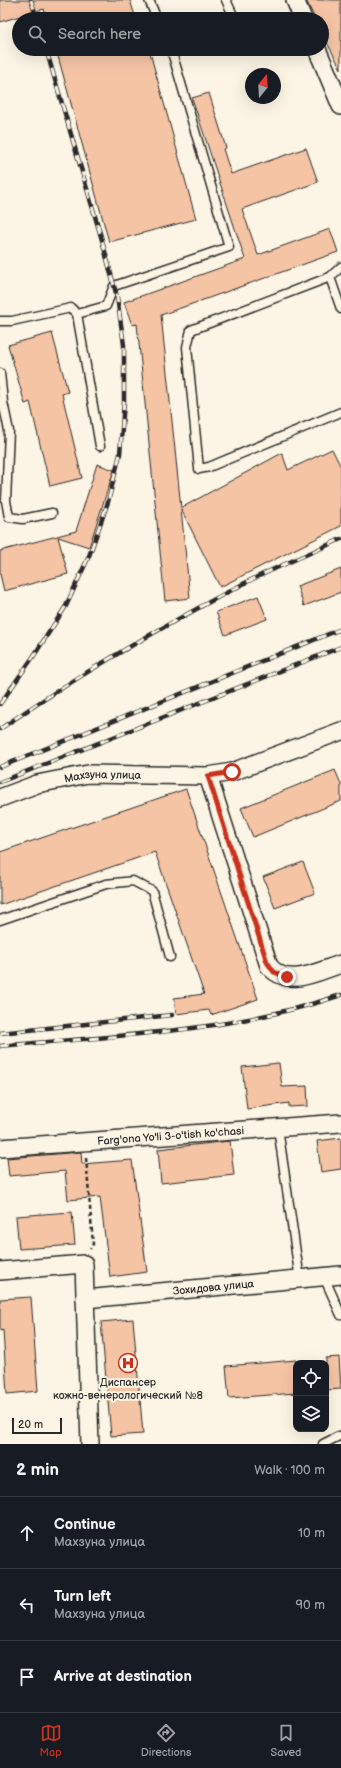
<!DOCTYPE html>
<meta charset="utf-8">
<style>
body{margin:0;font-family:"Balsamiq Sans",sans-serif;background:#242831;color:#f1f3f6}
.controls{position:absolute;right:12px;bottom:12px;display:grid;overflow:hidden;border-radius:8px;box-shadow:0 4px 16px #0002}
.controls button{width:36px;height:36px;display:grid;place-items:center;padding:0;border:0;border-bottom:1px solid #363941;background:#171b24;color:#f1f3f6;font:20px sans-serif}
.compass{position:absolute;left:245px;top:68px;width:36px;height:36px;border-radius:50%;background:#171b24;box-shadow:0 4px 16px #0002;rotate:18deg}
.scale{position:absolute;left:12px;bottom:10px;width:50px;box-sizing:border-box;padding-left:4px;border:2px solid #2b2b2b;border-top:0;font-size:11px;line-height:14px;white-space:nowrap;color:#2b2b2b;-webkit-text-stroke:3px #fcf5e5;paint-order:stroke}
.stop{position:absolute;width:12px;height:12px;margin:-9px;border:3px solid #c8321e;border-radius:50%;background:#fff}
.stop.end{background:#c8321e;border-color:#fff;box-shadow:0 1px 4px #0008}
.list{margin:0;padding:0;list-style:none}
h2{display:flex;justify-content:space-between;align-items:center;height:52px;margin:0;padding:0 16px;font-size:17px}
h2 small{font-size:13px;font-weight:400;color:#9ea1a6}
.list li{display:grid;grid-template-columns:26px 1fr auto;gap:12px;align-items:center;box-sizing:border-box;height:72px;padding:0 16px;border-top:1px solid #363941}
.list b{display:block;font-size:15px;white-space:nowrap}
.list p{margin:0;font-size:13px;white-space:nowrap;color:#9ea1a6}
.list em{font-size:13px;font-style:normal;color:#9ea1a6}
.icon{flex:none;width:22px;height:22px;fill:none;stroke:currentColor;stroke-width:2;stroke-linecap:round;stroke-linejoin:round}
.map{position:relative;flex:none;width:341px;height:1444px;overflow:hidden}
.search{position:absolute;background:#171b24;box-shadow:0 4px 16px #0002;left:12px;right:12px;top:12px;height:44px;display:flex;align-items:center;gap:10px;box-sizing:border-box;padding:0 14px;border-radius:22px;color:#9ea1a6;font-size:15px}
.sheet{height:268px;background:#171b24}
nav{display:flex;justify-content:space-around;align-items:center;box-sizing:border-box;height:56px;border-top:1px solid #363941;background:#171b24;font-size:11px;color:#9ea1a6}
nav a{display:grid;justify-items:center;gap:2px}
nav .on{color:#c8321e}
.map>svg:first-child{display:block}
</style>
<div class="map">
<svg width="341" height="1444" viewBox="0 0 341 1444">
<rect width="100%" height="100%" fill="#fcf5e5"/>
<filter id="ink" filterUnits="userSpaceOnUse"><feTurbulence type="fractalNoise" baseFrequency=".025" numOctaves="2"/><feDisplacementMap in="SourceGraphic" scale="8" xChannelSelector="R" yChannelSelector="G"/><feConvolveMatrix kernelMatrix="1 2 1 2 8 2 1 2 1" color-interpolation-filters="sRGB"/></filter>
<g filter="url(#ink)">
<path fill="#f5c4a5" stroke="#2b2b2b" d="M0 0H130L136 19H47L44 9 0 22Z
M306 0H341V69L322 33V19H315Z
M56 49H149L196 219 109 242Z
M209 93 226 148 223 149 231 174 306 148 318 182 242 209 258 255 330 229 338 252 161 315 181 508 282 453 288 470 332 449 341 467V526L220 587 181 509 190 598 165 601 137 324 132 325 124 302 245 259 192 98Z
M52 333 68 392 62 394 82 478 50 486 30 402 25 404 8 345Z
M97 464 114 470 89 547 58 537 68 574 4 591 0 574V551L76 531Z
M341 569V592L304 606 297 586Z
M258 596 267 619 225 635 216 612Z
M335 770 341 784V801L253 837 241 808Z
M186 789 258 999 211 1015 209 1010 176 1014 174 998 204 994 155 852 0 905V852Z
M303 862 315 893 275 908 263 877Z
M279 1063 282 1087 307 1086 308 1106 289 1107V1103L247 1109 242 1067Z
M341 1138V1169L321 1172 317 1141Z
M230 1141 234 1175 161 1183 158 1149Z
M81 1152 82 1164 132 1160 147 1272 110 1277 100 1197 68 1200 65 1171 9 1176 7 1158Z
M72 1212 75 1245 19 1249 16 1216Z
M31 1297 38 1391 7 1394 3 1330 0 1331V1299Z
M133 1319 143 1434 111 1436 101 1322Z
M339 1357 341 1389 326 1390V1358Z
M296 1360V1393L229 1398 226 1366Z"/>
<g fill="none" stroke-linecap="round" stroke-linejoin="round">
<g stroke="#2b2b2b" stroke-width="11">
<path id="lane" d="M149 0 157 19
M226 0 233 15 232 19
M341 267 330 277 191 330 187 347 199 469 209 467 341 412
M330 277 341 309
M77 314 106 306 114 286 229 247 171 49
M0 321H12L71 308 77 314 100 446
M0 373 3 402 9 431 6 501 9 517 23 519 52 513
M0 920 106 884 133 881 152 891 170 957
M278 1128 300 1280
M324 1277 341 1315
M323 1444 341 1435"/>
</g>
<g stroke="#2b2b2b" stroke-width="20">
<g id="street">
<path d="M295 0 303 19"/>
<path d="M317 49 341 106"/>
<path d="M208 776 269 966C288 989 318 971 341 964"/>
<path id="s1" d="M0 798 37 784 88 774 208 776 232 772 341 731"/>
<path id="s2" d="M0 1148 341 1123"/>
<path d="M0 1271 84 1264 90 1444"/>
<path id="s3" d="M85 1299 341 1275"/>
</g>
</g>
<path stroke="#2b2b2b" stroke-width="2.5" stroke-dasharray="4 3" stroke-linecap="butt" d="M86 1158 93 1244 90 1249"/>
<use href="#lane" stroke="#fcf5e5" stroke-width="8"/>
<use href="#street" stroke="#fcf5e5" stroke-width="17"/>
<g stroke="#2b2b2b" stroke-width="4.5">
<path id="rail" d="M31 0 37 19
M0 704 33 657 66 606 89 556 108 502 120 454 124 402V345L117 297 102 240 46 49
M0 729C78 675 161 627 245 583 276 567 309 554 341 539
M0 767 341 629
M0 782 341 647
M0 1033 172 1015
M0 1046C114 1036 232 1032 341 995"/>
</g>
<use href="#rail" stroke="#fcf5e5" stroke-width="3" stroke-dasharray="9" stroke-linecap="butt"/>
</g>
</g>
<g fill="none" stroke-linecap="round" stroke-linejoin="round" filter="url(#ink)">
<path stroke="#c8321e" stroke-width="5" d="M232 772 208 776 267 962 274 972 287 977"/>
</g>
<defs>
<g id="hospital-ring" transform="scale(1)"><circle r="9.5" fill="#fcf5e5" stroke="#c8321e" stroke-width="1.5"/><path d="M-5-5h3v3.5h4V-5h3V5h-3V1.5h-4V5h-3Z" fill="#c8321e"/></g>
</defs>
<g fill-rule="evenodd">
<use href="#hospital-ring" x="128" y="1363"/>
</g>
<g text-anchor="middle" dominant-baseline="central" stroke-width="4" stroke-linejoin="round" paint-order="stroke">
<g font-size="11" fill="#2b2b2b" stroke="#fcf5e5">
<text stroke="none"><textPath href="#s1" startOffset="106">Махзуна улица</textPath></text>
<text stroke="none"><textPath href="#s2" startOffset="171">Farg'ona Yo'li 3-o'tish ko'chasi</textPath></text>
<text stroke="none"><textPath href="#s3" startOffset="129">Зохидова улица</textPath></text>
</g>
<g font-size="11" fill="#2b2b2b" stroke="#fcf5e5">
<text x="128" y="1382">Диспансер<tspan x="128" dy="13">кожно-венерологический №8</tspan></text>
</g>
</g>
</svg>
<div class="controls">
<button><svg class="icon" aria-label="locate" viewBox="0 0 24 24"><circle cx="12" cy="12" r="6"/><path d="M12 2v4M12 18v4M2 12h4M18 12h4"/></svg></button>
<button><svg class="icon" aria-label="layers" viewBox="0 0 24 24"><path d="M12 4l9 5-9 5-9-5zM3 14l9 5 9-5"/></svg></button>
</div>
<svg class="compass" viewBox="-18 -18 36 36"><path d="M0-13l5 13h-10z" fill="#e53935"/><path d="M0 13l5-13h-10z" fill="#9ea1a6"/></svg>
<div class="scale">20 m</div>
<div class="stop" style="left:232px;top:772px"></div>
<div class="stop end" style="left:287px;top:977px"></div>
<div class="search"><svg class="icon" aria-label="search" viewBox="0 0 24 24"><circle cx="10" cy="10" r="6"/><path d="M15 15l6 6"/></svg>Search here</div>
</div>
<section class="sheet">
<h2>2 min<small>Walk · 100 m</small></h2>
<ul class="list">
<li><svg class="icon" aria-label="ahead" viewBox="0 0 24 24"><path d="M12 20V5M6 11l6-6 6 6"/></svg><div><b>Continue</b><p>Махзуна улица</p></div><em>10 m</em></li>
<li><svg class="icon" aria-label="left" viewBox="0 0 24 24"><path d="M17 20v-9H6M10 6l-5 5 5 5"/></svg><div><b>Turn left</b><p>Махзуна улица</p></div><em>90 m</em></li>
<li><svg class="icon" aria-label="arrive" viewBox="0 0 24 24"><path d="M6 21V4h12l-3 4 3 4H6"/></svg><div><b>Arrive at destination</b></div></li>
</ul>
</section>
<nav>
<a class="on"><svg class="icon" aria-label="map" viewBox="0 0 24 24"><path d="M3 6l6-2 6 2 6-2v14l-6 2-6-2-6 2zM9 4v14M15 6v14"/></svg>Map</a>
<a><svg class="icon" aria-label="directions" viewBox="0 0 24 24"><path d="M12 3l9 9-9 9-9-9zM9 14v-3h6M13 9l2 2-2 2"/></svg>Directions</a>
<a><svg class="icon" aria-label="saved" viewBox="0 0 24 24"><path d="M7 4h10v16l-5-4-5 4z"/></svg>Saved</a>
</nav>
